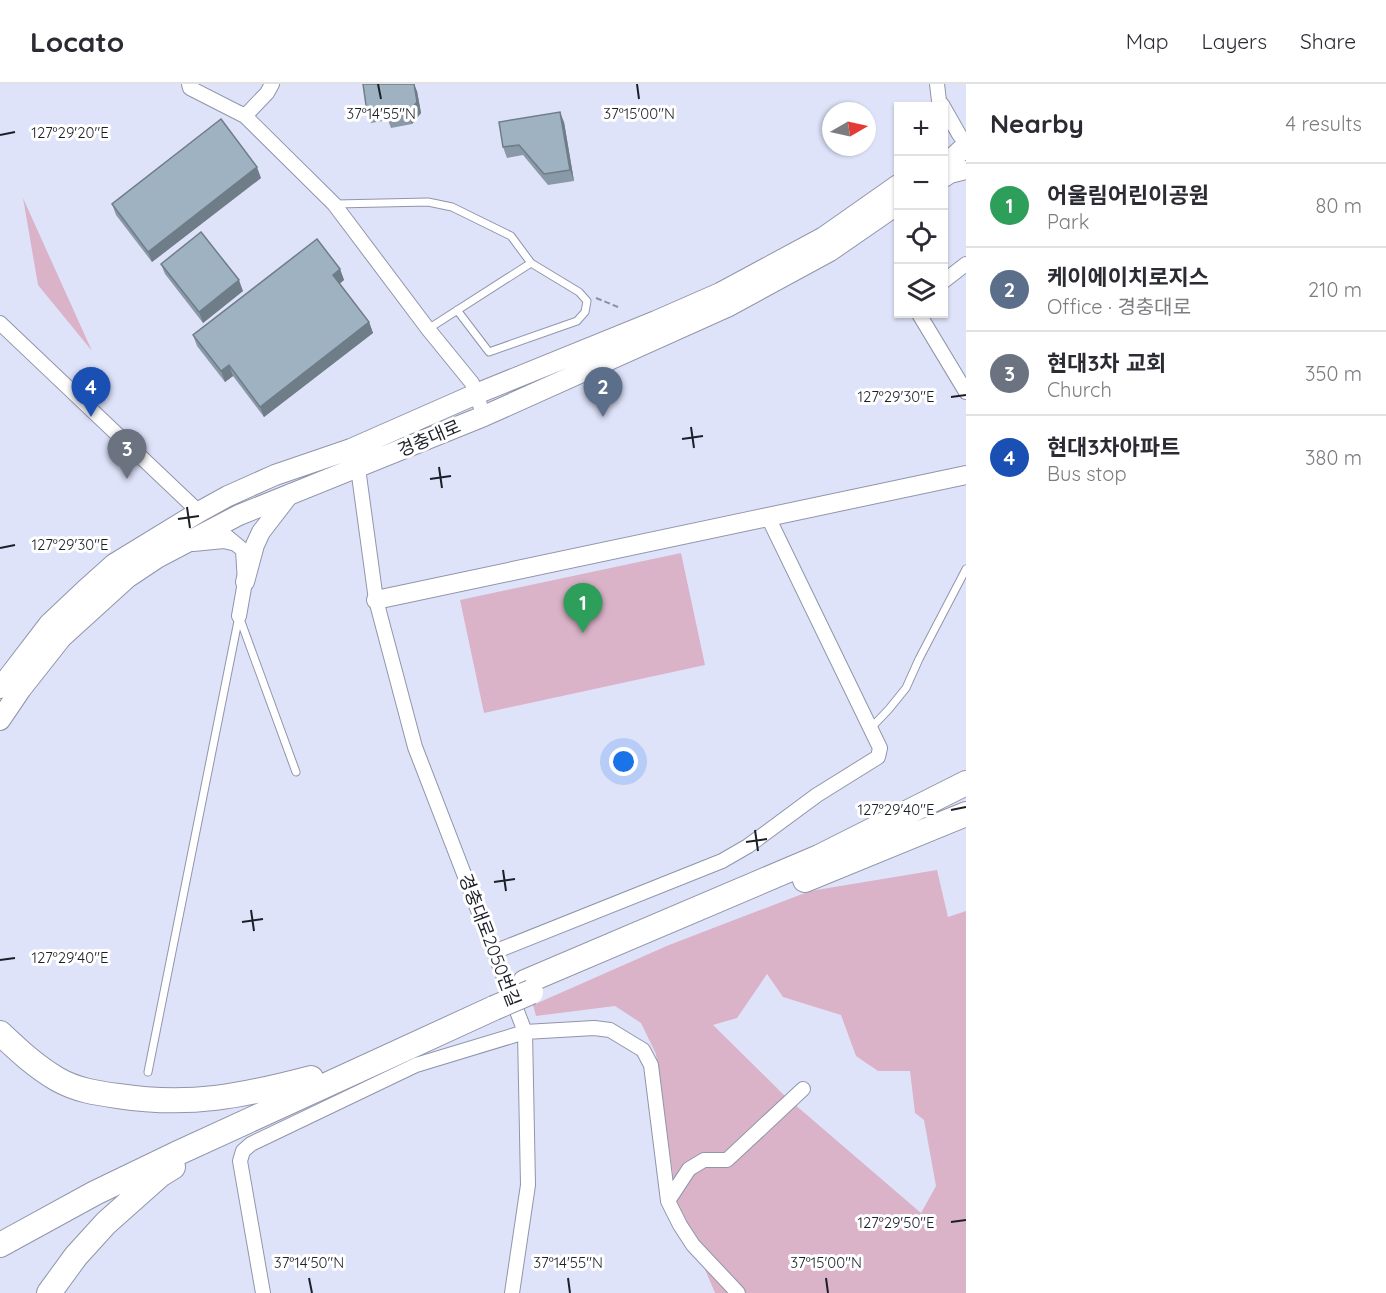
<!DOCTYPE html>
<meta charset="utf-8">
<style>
body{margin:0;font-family:Quicksand,"Noto Sans KR",sans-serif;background:#f7f7f7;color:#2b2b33}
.controls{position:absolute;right:18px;top:18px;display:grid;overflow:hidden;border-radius:0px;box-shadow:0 2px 4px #0004}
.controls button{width:54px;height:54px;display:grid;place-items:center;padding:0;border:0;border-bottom:2px solid #e1e1e2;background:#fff;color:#2b2b33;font:30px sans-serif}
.compass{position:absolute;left:822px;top:18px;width:54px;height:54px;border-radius:50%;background:#fff;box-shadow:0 2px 4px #0004;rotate:81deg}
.you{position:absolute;left:624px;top:678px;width:21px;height:21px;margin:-15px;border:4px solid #fff;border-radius:50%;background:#1a73e8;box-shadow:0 0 0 9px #1a73e833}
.badge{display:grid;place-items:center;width:39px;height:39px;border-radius:50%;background:#db2777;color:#fff;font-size:20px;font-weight:700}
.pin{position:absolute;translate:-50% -50px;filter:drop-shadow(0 2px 3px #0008)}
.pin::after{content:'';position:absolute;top:32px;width:21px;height:18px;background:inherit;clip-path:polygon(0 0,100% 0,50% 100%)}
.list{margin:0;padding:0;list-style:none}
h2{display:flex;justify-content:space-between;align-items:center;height:78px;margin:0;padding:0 24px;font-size:26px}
h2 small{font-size:20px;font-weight:400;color:#7c7c81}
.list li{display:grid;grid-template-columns:39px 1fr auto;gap:18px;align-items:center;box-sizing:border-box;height:84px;padding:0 24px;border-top:2px solid #e1e1e2}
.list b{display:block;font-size:22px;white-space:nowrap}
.list p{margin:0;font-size:20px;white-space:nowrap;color:#7c7c81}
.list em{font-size:20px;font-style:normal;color:#7c7c81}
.icon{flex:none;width:33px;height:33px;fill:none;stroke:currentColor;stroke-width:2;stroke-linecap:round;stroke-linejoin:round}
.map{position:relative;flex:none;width:966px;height:1209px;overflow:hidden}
header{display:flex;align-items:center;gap:36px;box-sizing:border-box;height:84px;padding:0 30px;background:#fff;border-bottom:2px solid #e1e1e2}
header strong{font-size:28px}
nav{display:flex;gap:33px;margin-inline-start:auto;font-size:21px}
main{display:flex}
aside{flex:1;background:#fff}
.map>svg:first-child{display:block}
</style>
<header>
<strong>Locato</strong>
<nav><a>Map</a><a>Layers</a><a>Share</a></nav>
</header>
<main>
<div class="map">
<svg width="966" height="1209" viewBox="0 0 966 1209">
<rect width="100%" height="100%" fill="#dfe3fa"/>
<path fill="#dbb3c8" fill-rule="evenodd" d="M23 114 92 267 38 201Z
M681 469 705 581 484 629 460 516Z
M937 786 948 833 966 827V1209H715L677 1120 656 970 641 939 615 922 536 932 533 921 669 861 810 807ZM767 890 783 913 841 931 856 972 878 987H910L915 1029 924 1036 936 1102 921 1129 786 1013 713 941 737 934Z"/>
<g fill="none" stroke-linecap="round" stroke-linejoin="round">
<g stroke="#9195aa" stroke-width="9">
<path id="lane" d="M336 120 428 118 452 123 511 152 531 179 579 208 587 217 585 228 577 237 489 268 457 226
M428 245 531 179
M240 535 296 688
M871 644 889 625 906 604 919 575 966 485
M148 988 239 532"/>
</g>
<g stroke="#9195aa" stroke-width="16">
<path id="street" d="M189 0 190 4 245 32 334 120 428 245 472 299 484 332
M937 0 939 17 943 22
M944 24 960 52
M245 32 267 9 272 0
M944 197 966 180
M919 230 966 308
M0 239 199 428
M355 376 358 384 376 516 415 663 525 948 528 1101 512 1209
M214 442 243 466 245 498 239 532
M193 460 224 457 236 460
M494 868 722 777 748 762 817 711 878 673 880 664 768 433
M668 1117 689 1085 704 1076H727L803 1005
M263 1209 240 1077 243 1067 251 1060 416 981 525 948 594 944 610 946 643 966 651 981 668 1117 680 1141 693 1161 738 1209"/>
</g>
<g stroke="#9195aa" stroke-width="20">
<path id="secondary" d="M944 94 950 90 966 86
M245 498 255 461 261 448 291 409
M376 516 966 391"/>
</g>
<g stroke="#9195aa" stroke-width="22">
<path id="primary" d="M944 82 966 62
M0 604 49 540 85 506 114 480 199 428 228 412 275 391 351 365 476 310 656 237 720 209 824 153 898 101
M0 636 21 605 62 553 127 494 157 474 239 431 484 332 727 223 830 167 898 120"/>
</g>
<g stroke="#9195aa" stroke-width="26">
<path id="highway" d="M805 796 966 730
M525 898 819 773 966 699
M0 949C18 966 35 982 57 995 76 1006 96 1009 118 1012 190 1023 242 1012 311 994
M0 1161 95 1109 178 1069 494 924
M49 1209 76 1172 106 1139 160 1091 173 1083"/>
</g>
<path stroke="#8d90a1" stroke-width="2" stroke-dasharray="6 3" stroke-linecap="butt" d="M596 214 618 223"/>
<use href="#lane" stroke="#fff" stroke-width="7"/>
<use href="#street" stroke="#fff" stroke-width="14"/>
<use href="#secondary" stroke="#fff" stroke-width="18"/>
<use href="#primary" stroke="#fff" stroke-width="20"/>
<use href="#highway" stroke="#fff" stroke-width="24"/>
<g stroke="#9195aa" stroke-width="26" stroke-linecap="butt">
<path id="highway-bridge" d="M494 924 531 908"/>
</g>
<use href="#highway-bridge" stroke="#fff" stroke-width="24"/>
</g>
<path fill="#8999a7" d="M417 7 421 29 412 40 391 44 388 36 371 39 367 28Z
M564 38 574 97 548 101 523 71 507 74 503 63Z
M261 94 152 178 116 131 112 120Z
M161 180 243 207 203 239 165 190Z
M340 185 344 196 339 200 369 238 373 249 264 333 233 292 225 298 197 262 193 251Z"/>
<path fill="#6f7d88" d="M414 0 417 7 421 29 412 40 408 29Z
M560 28 564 38 574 97 570 86Z
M257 83 261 94 152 178 148 168Z
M340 185 344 196 337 202 333 191Z
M239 196 243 207 203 239 199 228Z
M369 238 373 249 264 333 260 323Z
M229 281 233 292 225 298 221 287Z"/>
<path fill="#9fb2c2" stroke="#6f7d88" stroke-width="1.5" d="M363 0H414L417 18 408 29 387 33 386 25 367 28Z
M560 28 570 86 544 90 519 61 503 63 499 38Z
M221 35 257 83 148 168 112 120Z
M201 148 239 196 199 228 161 180Z
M317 155 340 185 333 191 369 238 260 323 229 281 221 287 193 251Z"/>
<path fill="none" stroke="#1d1f27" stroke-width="2" d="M378 0 381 15M637 0 639 15M0 51 15 48M951 313 966 311M691 343 694 364M682 355 703 352M439 383 442 404M430 395 451 392M187 423 190 444M178 435 199 432M0 464 15 461M951 726 966 723M755 746 758 767M746 758 767 755M503 786 506 807M494 798 515 795M251 826 254 847M242 838 263 835M0 876 15 874M951 1138 966 1136M309 1194 312 1209M568 1194 570 1209M826 1194 828 1209"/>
<g text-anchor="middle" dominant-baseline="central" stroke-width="6" stroke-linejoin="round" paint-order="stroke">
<g font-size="18" fill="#1d1f27" stroke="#fff">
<text transform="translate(429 354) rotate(-23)">경충대로</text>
<text transform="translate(490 856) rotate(69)">경충대로2050번길</text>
</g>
</g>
<g font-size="15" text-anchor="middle" fill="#1d1f27" stroke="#fff" stroke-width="6" stroke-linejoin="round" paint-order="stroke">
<text x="381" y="35">37°14'55"N</text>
<text x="639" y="35">37°15'00"N</text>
<text x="70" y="54">127°29'20"E</text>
<text x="896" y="318">127°29'30"E</text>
<text x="70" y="466">127°29'30"E</text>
<text x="896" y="731">127°29'40"E</text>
<text x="70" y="879">127°29'40"E</text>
<text x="896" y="1144">127°29'50"E</text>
<text x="309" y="1184">37°14'50"N</text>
<text x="568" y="1184">37°14'55"N</text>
<text x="826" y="1184">37°15'00"N</text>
</g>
</svg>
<div class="controls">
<button>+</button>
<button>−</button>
<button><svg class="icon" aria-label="locate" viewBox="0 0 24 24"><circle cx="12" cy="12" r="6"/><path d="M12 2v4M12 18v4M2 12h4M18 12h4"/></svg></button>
<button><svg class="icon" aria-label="layers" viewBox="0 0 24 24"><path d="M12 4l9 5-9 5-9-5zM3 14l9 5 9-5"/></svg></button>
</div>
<svg class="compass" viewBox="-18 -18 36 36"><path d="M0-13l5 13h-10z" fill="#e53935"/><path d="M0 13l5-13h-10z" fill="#7c7c81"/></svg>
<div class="you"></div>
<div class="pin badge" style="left:583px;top:549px;background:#2e9e5b">1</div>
<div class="pin badge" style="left:603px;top:333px;background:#5c6f8a">2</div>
<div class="pin badge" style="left:127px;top:395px;background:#6b7280">3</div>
<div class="pin badge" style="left:91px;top:333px;background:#1a4fb4">4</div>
</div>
<aside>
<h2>Nearby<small>4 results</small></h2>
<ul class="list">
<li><span class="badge" style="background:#2e9e5b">1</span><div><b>어울림어린이공원</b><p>Park</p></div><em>80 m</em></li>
<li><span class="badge" style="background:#5c6f8a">2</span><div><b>케이에이치로지스</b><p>Office · 경충대로</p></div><em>210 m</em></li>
<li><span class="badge" style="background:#6b7280">3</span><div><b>현대3차 교회</b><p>Church</p></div><em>350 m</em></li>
<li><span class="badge" style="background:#1a4fb4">4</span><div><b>현대3차아파트</b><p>Bus stop</p></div><em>380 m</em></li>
</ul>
</aside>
</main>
